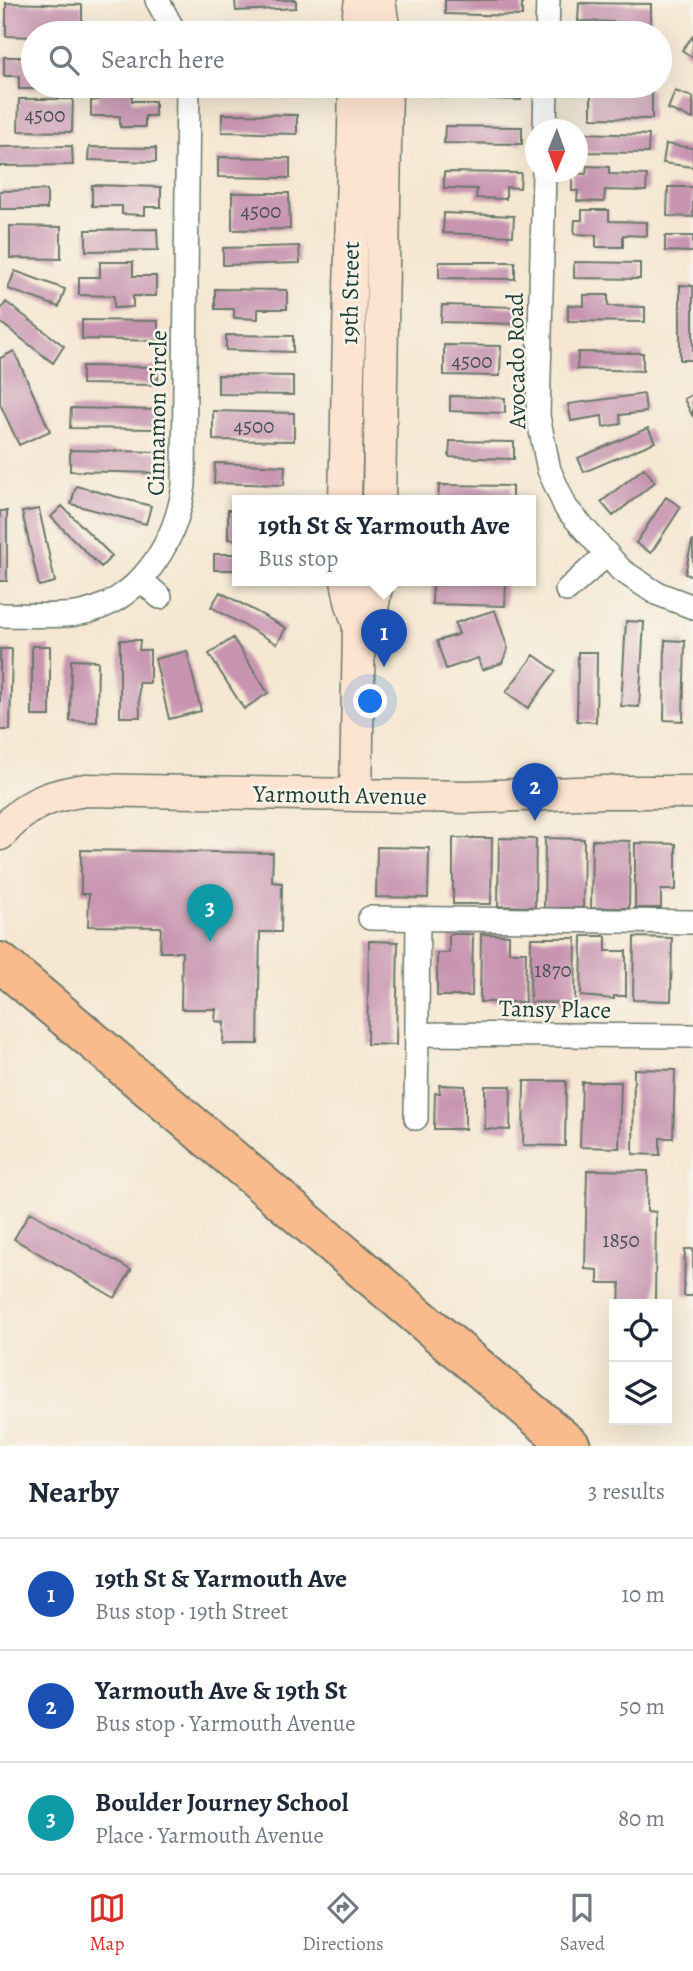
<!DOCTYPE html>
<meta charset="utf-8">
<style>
body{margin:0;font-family:Alegreya,serif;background:#f6f6f7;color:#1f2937}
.controls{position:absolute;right:21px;bottom:21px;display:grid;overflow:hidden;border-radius:0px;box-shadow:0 7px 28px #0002}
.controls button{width:63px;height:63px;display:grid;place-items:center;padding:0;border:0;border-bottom:2px solid #e0e1e3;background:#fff;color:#1f2937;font:35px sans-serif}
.compass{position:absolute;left:525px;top:119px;width:63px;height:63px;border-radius:50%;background:#fff;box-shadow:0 7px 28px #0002;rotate:181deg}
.you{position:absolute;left:371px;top:702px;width:24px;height:24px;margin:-18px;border:5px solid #fff;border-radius:50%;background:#1a73e8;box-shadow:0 0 0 10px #1a73e833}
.badge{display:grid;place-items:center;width:46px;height:46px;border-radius:50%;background:#d93025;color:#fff;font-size:23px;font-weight:700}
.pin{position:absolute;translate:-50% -58px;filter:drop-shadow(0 2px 4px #0008)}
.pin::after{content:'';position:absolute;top:37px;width:24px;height:21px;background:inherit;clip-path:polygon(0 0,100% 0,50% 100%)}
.popup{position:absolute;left:232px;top:495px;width:304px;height:91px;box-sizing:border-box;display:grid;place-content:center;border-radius:0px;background:#fff;filter:drop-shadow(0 2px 5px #0005);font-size:23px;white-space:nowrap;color:#747a83}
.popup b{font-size:26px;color:#1f2937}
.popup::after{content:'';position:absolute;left:50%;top:100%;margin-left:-14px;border:14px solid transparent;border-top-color:#fff}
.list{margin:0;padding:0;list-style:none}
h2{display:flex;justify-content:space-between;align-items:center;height:91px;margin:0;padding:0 28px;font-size:30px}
h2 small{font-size:23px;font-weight:400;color:#747a83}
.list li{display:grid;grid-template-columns:46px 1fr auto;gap:21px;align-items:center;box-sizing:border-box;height:112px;padding:0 28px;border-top:2px solid #e0e1e3}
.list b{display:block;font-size:26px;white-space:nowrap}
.list p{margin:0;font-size:23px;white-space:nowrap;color:#747a83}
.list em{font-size:23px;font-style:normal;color:#747a83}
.icon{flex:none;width:38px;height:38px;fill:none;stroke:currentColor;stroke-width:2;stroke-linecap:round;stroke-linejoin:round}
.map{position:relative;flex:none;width:693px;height:1446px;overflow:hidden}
.search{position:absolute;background:#fff;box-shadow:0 7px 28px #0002;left:21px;right:21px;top:21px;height:77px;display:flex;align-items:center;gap:18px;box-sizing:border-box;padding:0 24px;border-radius:38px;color:#747a83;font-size:26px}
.sheet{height:427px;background:#fff}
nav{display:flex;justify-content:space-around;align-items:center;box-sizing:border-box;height:98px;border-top:2px solid #e0e1e3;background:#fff;font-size:19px;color:#747a83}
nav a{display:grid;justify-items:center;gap:4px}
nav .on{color:#d93025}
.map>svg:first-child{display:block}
</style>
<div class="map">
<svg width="693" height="1446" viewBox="0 0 693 1446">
<rect width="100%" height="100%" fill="#f7f3e8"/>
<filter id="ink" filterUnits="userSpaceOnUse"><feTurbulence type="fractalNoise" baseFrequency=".0143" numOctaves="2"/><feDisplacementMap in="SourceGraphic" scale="14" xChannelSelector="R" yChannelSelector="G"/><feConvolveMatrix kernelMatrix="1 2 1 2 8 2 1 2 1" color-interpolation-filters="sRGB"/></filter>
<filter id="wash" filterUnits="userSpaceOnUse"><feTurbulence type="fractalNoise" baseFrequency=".00686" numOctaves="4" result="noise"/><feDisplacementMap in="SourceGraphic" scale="28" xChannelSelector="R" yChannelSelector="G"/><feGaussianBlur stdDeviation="1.57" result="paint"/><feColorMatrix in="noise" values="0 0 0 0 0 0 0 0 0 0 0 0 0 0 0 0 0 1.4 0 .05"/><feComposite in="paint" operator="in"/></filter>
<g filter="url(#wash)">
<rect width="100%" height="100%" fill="#f5e7d2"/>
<g id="blocks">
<path fill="#c895b1" d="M235 0H296V8L236 11Z
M445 0H522V16L445 14Z
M6 3 82 5V33H33V37L6 36Z
M579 3 651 4V23L578 21Z
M218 27 306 29V33H218Z
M464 29 521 30V33H464Z
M693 36V58L682 50Z
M4 57H33V86H50V89H19V76H4Z
M222 86H295V91L222 89Z
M439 86H521V100L439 97Z
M132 87V101H155V116H145V127H120V116H91V101L98 100V88Z
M591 88 652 90V119L591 118Z
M675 91 693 97V119L668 109Z
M19 99H73L72 132 18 131Z
M222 114 297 115V134L222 132Z
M445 126 522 127V144L444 143Z
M579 133 649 135 648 153 579 152Z
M666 144 693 148V167L663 163Z
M72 146 73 165 0 166V147Z
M89 147 156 148V162L88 160Z
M218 157 290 158V178L218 177Z
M587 166 609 167V174L647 175 646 191 605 190 604 202 577 201 578 191H572V173L586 174Z
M444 172 521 173 520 188 506 187V199L476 198 477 189 444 188Z
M92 185 161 187V207H145V215L122 214V206H92Z
M668 187H693V217L667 216Z
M47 190V209H0V191Z
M232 193H289L290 229 232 230Z
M582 210H609V221L647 222V236L623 235V247H596V235L574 234 575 220H582Z
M444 213 514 216 513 236 443 233Z
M10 226 61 227V259L10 258Z
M157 229 158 250 86 251V230Z
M665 236H693V252L665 251Z
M299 246 300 263 223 265V248Z
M100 262H133V276H156V296H133V307L114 308V296L79 295V277H100Z
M439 262H515V279L439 278Z
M574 262 640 263V279L574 278Z
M15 271 65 289 59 307 8 289Z
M680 285 693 286V360H680Z
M215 289 287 290V309H258V319L234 318V309H215Z
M584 295H608V306L645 307V322L568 321V305L584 306Z
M6 302 64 346 53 363 0 322V311Z
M442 305 519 307 518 324 441 322Z
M82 320 158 321V341L82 339Z
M226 335 293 336V352L226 350Z
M444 345 501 346 500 376 444 375Z
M14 351 50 431 19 445 0 404V358Z
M578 352 643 353V371L577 369Z
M82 366 158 367V385L82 384Z
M218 375 293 376V395L218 394Z
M644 394 646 412 620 415 621 424 603 427 602 416 571 421 568 404Z
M693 394V417L684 399Z
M450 396 505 398V413L450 411Z
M71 408 158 410V429L70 428Z
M213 411 294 413V441L213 440Z
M648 428 655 442 584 472 578 458Z
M450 441 514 442V459L449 457Z
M70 450 159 452 158 473 70 471Z
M215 463 285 466 284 485 214 483Z
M644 468 655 482 613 516 601 502Z
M439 485 512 486V501H438Z
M76 486 151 506 146 524 71 504Z
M666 497 681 507 651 553 636 543Z
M62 506 112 556 101 567 51 517Z
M39 509 55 582 39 586 22 512Z
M228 510H237V540L228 539Z
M0 511H7V581H0Z
M692 541H693V576L685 574Z
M214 554H237V570H214Z
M433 581H506L505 606 432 604Z
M220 592 286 628 277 644 211 607Z
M495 610 508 649 502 663 482 670 478 658 446 669 437 641 459 634 455 623Z
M626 621 644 622 639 707 621 706Z
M233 638 268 693 244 709 209 654Z
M120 640H140L139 650H150V683H139L140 717H120Z
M665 640 685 641 683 721 664 720Z
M32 646H50V716H32Z
M0 649H12L10 730H0Z
M187 651 201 711 169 719 155 659Z
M578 652H597L596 722 577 721Z
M534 655 556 671 528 708 506 692Z
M71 660 98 661 97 722 70 721Z
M453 838H492L491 904H453Z
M499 838 536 839 535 907 498 906Z
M545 838 584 839 583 908H544Z
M592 840 630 841 629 908H591Z
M635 843 676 844V890H661V908H635Z
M377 847 429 848 428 898 376 897Z
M81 850 273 853 272 882 282 883 281 932H260L258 1044H223L224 1022 215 1021 216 1009H181L182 952H160L161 927 88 926 89 894H81Z
M449 934H473L472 996H437V953H449Z
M481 934 509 935V952H526L525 1002H480Z
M582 936H606V951H626V996H614V999L581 996Z
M634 937 672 938 671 1001 633 1000Z
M531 938H576L575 1003 530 1002Z
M369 941 398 942 396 1045 367 1044Z
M634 1069 675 1070 673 1138H660V1155L633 1154Z
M524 1081H566L565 1146 523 1145Z
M582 1082H621L619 1148 580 1147Z
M439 1085 465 1086V1129H434L435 1093H440Z
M485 1086H511L510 1130 485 1129Z
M587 1170 648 1171 647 1211 656 1212 655 1304H619L620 1283H598V1270L585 1269Z
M30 1212 131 1270 115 1298 14 1239Z
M685 1249H693V1296H684Z"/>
</g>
</g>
<g filter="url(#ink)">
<use href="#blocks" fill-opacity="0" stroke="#6a786b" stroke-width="2"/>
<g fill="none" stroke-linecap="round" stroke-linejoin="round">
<g stroke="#6a786b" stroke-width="26">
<path id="street" d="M157 0 175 33
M547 33 548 0
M545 130 546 86
M544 172 538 416 549 470 566 508 621 570 656 593 693 607
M141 580 160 597
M567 590 606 555
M0 615C25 615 51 617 76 614 139 604 176 543 184 485L188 86
M370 918 693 922
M417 1034 693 1036
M416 1118 418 920"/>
</g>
<g stroke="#6a786b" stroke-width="35">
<path id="secondary" d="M379 0 384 33
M356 33 361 0
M345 501 355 86
M379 501 386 86
M347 581 351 601 359 626 356 795
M359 626 372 609 377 581
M0 834C26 804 47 796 86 790L468 797 605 792H693"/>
</g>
<g stroke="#6a786b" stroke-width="42">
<path id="highway" d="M0 962 571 1446"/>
</g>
<use href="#street" stroke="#fff" stroke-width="23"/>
<use href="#secondary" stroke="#fde4d1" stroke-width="32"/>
<use href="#highway" stroke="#fabb8c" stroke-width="38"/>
</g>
</g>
<g text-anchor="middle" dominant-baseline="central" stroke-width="5" stroke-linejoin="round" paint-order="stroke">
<g font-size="21" fill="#495353">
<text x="45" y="115">4500</text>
<text x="261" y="211">4500</text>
<text x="472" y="361">4500</text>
<text x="254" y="426">4500</text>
<text x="553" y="970">1870</text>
<text x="621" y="1240">1850</text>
</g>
<g font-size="24" fill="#1f3d34" stroke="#f7f3e8">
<text transform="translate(350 293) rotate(-89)">19th Street</text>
<text transform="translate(516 361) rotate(-91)">Avocado Road</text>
<text transform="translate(157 413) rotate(-89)">Cinnamon Circle</text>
<text transform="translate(340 795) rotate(1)">Yarmouth Avenue</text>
<text transform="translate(555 1009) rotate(1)">Tansy Place</text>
</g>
</g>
</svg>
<div class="controls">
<button><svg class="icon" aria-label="locate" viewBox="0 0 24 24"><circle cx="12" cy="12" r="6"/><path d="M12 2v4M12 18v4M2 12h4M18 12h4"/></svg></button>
<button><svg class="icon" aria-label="layers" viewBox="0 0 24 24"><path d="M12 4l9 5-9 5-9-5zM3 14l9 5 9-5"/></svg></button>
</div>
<svg class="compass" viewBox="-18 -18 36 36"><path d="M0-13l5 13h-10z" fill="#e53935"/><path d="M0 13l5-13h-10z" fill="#747a83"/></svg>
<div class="you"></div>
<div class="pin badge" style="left:384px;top:667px;background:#1a4fb4">1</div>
<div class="popup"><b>19th St &amp; Yarmouth Ave</b>Bus stop</div>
<div class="pin badge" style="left:535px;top:821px;background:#1a4fb4">2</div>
<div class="pin badge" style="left:210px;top:942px;background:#0f9aa8">3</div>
<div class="search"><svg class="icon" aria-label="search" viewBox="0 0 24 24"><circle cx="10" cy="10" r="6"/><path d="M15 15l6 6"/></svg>Search here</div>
</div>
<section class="sheet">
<h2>Nearby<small>3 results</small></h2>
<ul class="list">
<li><span class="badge" style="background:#1a4fb4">1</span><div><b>19th St &amp; Yarmouth Ave</b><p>Bus stop · 19th Street</p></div><em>10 m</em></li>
<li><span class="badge" style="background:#1a4fb4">2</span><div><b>Yarmouth Ave &amp; 19th St</b><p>Bus stop · Yarmouth Avenue</p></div><em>50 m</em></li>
<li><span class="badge" style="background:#0f9aa8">3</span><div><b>Boulder Journey School</b><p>Place · Yarmouth Avenue</p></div><em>80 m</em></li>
</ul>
</section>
<nav>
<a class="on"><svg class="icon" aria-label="map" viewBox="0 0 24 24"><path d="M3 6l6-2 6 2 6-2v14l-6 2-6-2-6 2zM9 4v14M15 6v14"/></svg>Map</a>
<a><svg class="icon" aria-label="directions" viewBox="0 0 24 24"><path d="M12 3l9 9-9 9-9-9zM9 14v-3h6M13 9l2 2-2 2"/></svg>Directions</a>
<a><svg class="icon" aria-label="saved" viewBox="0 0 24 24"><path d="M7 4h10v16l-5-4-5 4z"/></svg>Saved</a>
</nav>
